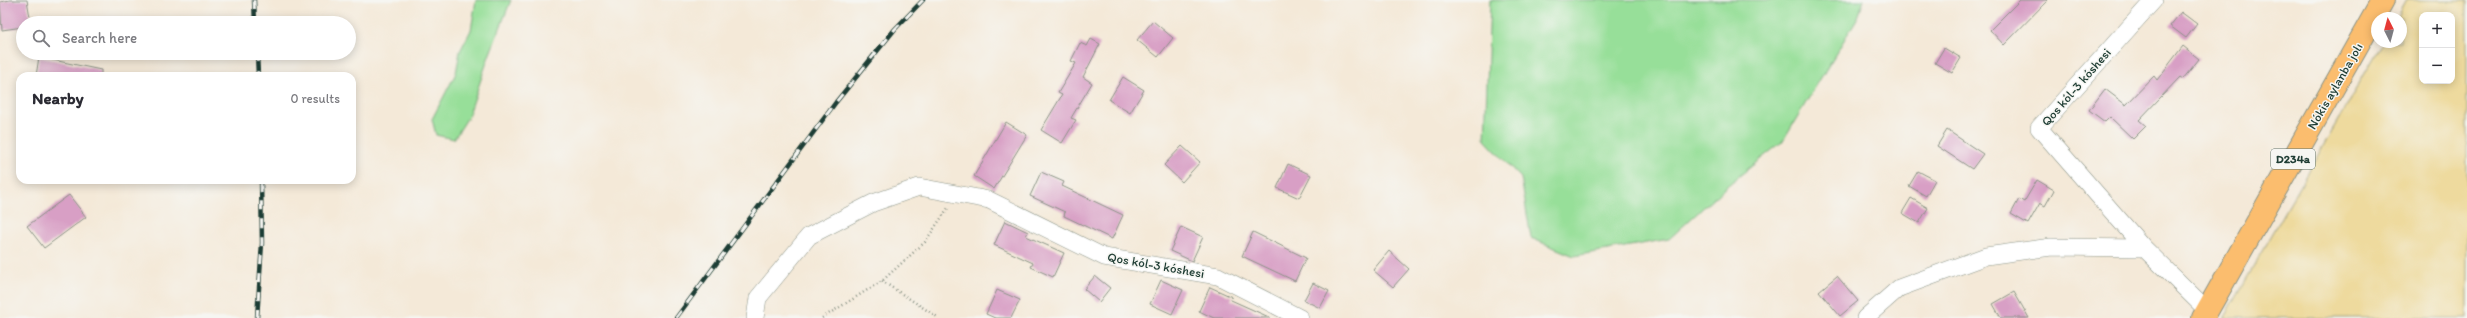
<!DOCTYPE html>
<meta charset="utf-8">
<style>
body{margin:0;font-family:Itim,sans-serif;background:#f7f7f7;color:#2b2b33}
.controls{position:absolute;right:12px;top:12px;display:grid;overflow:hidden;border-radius:8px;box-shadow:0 2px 10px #0003}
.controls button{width:36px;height:36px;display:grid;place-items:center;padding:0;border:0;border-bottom:1px solid #e1e1e2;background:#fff;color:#2b2b33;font:20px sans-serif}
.compass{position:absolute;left:2371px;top:12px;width:36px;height:36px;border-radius:50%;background:#fff;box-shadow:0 2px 10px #0003;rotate:354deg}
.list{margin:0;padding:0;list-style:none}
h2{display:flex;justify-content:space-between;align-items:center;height:52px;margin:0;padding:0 16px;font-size:17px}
h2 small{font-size:13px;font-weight:400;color:#7c7c81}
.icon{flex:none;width:22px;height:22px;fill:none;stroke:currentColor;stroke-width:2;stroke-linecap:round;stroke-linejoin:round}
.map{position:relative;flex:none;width:2467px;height:318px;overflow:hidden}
.search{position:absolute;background:#fff;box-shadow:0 2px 10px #0003;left:16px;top:16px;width:340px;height:44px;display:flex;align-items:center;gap:10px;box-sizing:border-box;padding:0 14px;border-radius:22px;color:#7c7c81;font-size:15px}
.panel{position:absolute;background:#fff;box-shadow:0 2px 10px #0003;left:16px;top:72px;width:340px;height:112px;border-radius:12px}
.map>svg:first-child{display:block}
</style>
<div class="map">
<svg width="2467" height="318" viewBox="0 0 2467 318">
<rect width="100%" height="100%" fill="#f6f6f2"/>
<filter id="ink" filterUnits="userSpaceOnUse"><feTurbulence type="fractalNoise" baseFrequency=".025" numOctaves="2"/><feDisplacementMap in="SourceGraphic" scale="8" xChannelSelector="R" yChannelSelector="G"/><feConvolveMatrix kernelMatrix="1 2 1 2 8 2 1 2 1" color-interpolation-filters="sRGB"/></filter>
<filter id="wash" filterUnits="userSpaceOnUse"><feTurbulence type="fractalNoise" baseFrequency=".012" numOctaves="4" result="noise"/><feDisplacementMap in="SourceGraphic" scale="16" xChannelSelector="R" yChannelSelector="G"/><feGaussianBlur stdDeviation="0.9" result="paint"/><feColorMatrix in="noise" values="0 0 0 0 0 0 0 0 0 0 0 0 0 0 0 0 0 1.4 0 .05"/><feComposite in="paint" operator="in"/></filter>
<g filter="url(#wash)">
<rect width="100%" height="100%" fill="#f4e9d8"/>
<path fill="#97df99" stroke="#5b8e66" d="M476 0H511L489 56 468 117 454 139 436 135 432 119 456 73 460 51 471 30Z
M1490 0H1864L1858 17 1782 142 1728 185 1669 239 1574 256 1531 238 1521 178 1485 140Z"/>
<path fill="#eeda9e" stroke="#868c69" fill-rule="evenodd" d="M2407 0H2467V318H2224L2383 42H2401V18H2397ZM2422 15H2452V81H2422Z"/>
<g id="blocks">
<path fill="#d89fc5" d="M10 0H27L31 23H23V27L2 30 0 2Z
M2020 0H2048L2004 45 1990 30Z
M2181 12 2197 24 2186 38 2170 26Z
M1153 21 1173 38 1158 57 1137 40Z
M1091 39 1100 44 1083 77 1092 83 1071 118 1076 120 1062 143 1041 130 1062 95 1058 93 1076 63 1071 61 1080 43 1087 46Z
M2183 46 2199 59 2183 79 2180 77 2139 120 2146 126 2133 139 2110 117 2105 122 2089 110 2105 89 2126 105 2154 76 2157 80Z
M1944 48 1961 58 1952 73 1935 63Z
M39 57 101 70V76H36Z
M1123 77 1144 90 1130 113 1109 100Z
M1006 122 1027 135 994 189 974 176Z
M1947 130 1983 154 1972 169 1937 146Z
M1182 146 1200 162 1182 182 1164 165Z
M1288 164 1311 175 1299 198 1277 188Z
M1918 171 1935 180 1926 196 1909 186Z
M1041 172 1064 182 1062 186 1123 215 1112 239 1064 216 1065 212 1030 196Z
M2037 180 2054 190 2045 206 2040 203 2028 224 2011 214 2019 199 2024 202Z
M69 195 86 217 44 248 27 226Z
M1911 198 1928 208 1919 223 1902 213Z
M1005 221 1028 232 1026 236 1064 253 1053 277 1031 267 1033 263 994 245Z
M1181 227 1203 237 1192 261 1170 251Z
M1253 232 1306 258 1295 281 1242 256Z
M1389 251 1409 269 1393 287 1373 270Z
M1095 276 1110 288 1099 302 1084 289Z
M1837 276 1858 301 1840 316 1819 291Z
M1161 280 1183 290 1172 314 1150 304Z
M1313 283 1329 291 1320 308 1304 300Z
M1210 287 1232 297 1231 300 1271 318H1214L1199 311Z
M997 290 1020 300 1011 318H995L986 314Z
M2014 292 2029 318H2001L1993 304Z"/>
</g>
</g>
<g filter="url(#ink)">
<use href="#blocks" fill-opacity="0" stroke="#8a9386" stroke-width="1"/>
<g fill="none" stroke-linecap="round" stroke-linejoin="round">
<g stroke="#8a9386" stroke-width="18">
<path id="minor" d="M2144 248 2039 128 2154 0
M755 318 758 298 809 236 873 203 919 187 989 200 1104 257 1218 276 1300 318
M1865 318 1899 288 1986 256 2051 247 2144 248 2207 310"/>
</g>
<g stroke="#8a9386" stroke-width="24">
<path id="major" d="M2203 318 2383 0"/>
</g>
<path stroke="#8a9386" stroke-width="2.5" stroke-dasharray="1 3" stroke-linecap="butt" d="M882 281 939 318
M822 318 882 281 925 242 948 208"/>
<use href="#minor" stroke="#fff" stroke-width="17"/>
<use href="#major" stroke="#fbbd6e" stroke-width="22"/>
<g stroke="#1f3d34" stroke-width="4.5">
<path id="rail" d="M254 0 255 23
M257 53 258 76
M257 318 262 243 261 180
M676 318 836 102 895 29 923 0"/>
</g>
<use href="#rail" stroke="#f6f6f2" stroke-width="3" stroke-dasharray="9" stroke-linecap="butt"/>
</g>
</g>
<g text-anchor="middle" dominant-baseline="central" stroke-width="3" stroke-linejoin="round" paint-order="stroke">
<rect fill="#f6f6f2" stroke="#60746d" stroke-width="1" x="2271" y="149" width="44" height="20" rx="3"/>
<g font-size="12" font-weight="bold" fill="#1f3d34">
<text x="2293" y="159">D234a</text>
</g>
<g font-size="13" fill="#1f3d34" stroke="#f6f6f2">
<text transform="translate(2335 86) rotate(-60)">Nókis aylanba jolı</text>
<text transform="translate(2076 87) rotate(-49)">Qos kól-3 kóshesi</text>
<text transform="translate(1156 265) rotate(10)">Qos kól-3 kóshesi</text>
</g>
</g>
</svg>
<div class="controls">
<button>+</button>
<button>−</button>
</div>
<svg class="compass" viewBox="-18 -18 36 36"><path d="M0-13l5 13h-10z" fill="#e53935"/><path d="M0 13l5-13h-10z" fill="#7c7c81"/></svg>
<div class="search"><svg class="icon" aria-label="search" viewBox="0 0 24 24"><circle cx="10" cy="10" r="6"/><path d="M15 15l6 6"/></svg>Search here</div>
<section class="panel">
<h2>Nearby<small>0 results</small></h2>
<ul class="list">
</ul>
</section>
</div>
